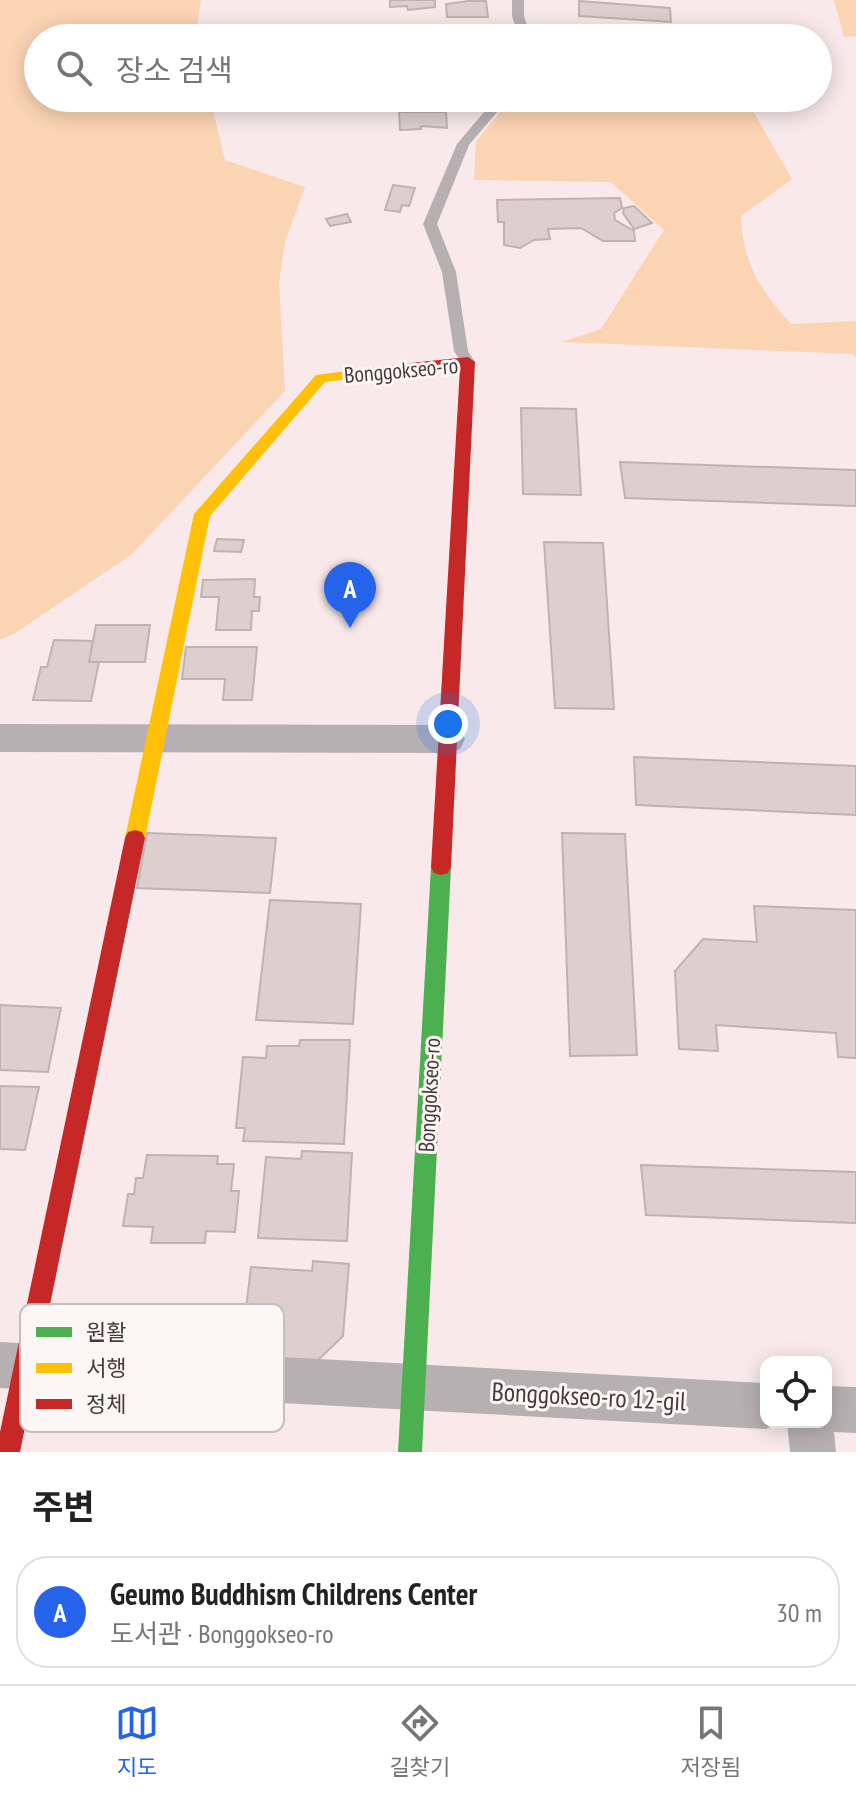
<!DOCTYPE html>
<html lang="ko">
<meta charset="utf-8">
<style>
body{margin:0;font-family:"PT Sans Narrow","Noto Sans KR",sans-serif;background:#f2f2f2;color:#222}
.controls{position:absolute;right:24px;bottom:24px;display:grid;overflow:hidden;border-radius:16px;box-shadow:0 4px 20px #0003}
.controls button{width:72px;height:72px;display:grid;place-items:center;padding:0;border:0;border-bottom:2px solid #e0e0e0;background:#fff;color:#222;font:40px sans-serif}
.you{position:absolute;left:448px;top:724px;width:28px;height:28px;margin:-20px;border:6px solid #fff;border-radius:50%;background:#1a73e8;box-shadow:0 0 0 12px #1a73e833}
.badge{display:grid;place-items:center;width:52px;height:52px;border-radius:50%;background:#2563eb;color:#fff;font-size:26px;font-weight:700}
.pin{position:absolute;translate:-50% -66px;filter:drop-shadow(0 2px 4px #0008)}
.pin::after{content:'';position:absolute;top:42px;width:28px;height:24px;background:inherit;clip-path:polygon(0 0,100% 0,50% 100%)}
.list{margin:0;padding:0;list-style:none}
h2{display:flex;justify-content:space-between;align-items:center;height:104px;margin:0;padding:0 32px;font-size:34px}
h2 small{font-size:26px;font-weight:400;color:#767676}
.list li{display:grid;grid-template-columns:52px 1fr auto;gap:24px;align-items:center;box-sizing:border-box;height:112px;margin:0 16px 16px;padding:0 16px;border:2px solid #e0e0e0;border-radius:32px}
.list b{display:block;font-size:30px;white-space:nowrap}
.list p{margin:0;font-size:26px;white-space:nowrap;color:#767676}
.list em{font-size:26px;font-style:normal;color:#767676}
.icon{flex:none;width:44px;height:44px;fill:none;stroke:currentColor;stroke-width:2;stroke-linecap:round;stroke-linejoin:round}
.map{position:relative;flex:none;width:856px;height:1452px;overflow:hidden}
.search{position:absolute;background:#fff;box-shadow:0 4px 20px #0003;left:24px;right:24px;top:24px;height:88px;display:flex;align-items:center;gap:20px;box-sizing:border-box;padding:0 28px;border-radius:44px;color:#767676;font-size:30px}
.sheet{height:232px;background:#fff}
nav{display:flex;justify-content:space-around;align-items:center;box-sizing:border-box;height:112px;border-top:2px solid #e0e0e0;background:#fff;font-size:22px;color:#767676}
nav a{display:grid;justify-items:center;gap:4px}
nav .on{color:#2563eb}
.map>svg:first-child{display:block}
</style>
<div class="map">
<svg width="856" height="1452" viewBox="0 0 856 1452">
<rect width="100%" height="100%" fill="#f9e9ea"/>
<path fill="#fbd4b4" d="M0 0H201L195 38H38V98H210L225 160 305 187 285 241 279 283 285 391 132 554 14 634 0 640Z
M834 0H856V36L844 37Z
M512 98H742L747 101 792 179 741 216C743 265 760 289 791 324L856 321V358L853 354 562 342 601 329 664 230 611 182 474 180 476 141Z"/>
<path fill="#dccfcd" stroke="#bfb3b1" stroke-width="2" d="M390 0H435V7L408 10 407 6 390 7Z
M468 1H486L488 17H447L446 4Z
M579 1 670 8 671 22 579 16Z
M399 112H446L447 128 421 126V129L400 130Z
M393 185 415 188 409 206 402 205 400 212 385 210Z
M620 198 622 208 614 213 615 220 634 231 635 241H603L581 228 548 229 550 239 534 240 520 248 504 245V222H498L497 200Z
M634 206 652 223 634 229 623 213 624 208Z
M347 214 351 222 330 226 326 219Z
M521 408 576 409 581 495 523 494Z
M620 462 856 470V506L625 498Z
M217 539 244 540 241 552 214 551Z
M544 542 603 543 614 709 555 708Z
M255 579 254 597H260L259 611H252L251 630H216L219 597H201L203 580Z
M96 625H150L145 662H89Z
M54 640 93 641 89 662H99L91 701 33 700 41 667H47Z
M186 647H257L252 700H223L225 679H182Z
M634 757 856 766V815L636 805Z
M147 833 276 838 270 893 137 888Z
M562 833 625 834 637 1055 570 1056Z
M270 900 361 904 353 1024 256 1020Z
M754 906 856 910V1058L838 1057 836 1033 716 1025 718 1051 679 1049 675 971 703 939 757 942Z
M0 1005 61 1008 48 1072 0 1070Z
M300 1040H350L344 1144 243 1141 245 1128H236L243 1057 266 1058 267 1046H299Z
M0 1086 39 1087 25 1150 0 1149Z
M302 1151 352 1153 347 1241 258 1238 266 1157 301 1159Z
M147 1155 218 1156 217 1164H234L231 1191H239L235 1232 206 1231 205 1243H151L153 1227 123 1226 128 1194H134L136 1178H143Z
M641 1165 856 1172V1223L646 1215Z
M313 1261 349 1264 343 1336 314 1364 240 1359 251 1267 312 1271Z"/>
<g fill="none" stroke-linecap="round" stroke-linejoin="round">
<path fill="#b7b0b2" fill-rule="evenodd" d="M512 0H524V16L531 38H519L512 16Z
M496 98H509L469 145 437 224 456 272 468 351 475 362 468 367 463 365 454 351 442 272 423 224 457 144Z"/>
<path fill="#b7b0b2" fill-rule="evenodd" d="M0 724 448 725 460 729 465 739 460 749 448 753 0 752Z
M0 1342 766 1383V1422H782L766 1429 0 1388Z
M826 1386 856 1387V1433L834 1432 836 1452H790L787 1422H826Z"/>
<path fill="#4caf50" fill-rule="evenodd" d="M441 859 448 861 451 867 422 1452H398L431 867 434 861Z"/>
<path fill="#ffc107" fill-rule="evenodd" d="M401 364 408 369 406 372 325 382 210 516 145 838 142 844 135 846 128 844 125 838 194 514 316 375Z"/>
<path fill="#c62828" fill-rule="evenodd" d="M468 357 475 362 451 867 448 873 441 875 434 873 431 867 460 368 401 374 394 369 401 364Z
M135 830 142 832 145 838 20 1452H0V1432L125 838 128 832Z"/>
</g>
<g text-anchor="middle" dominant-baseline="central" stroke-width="6" stroke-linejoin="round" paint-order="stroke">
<g font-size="22" fill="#47393a" stroke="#fdf6f6">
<text transform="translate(401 370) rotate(-5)">Bonggokseo-ro</text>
<text transform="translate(429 1095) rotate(-87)">Bonggokseo-ro</text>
</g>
<g font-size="26" fill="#47393a" stroke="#fdf6f6">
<text transform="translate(589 1396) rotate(3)">Bonggokseo-ro 12-gil</text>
</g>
</g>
<rect x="20" y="1304" width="264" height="128" rx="12" fill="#fdf6f6" stroke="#c6bdbe" stroke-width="2"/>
<rect x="36" y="1327" width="36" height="10" fill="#4caf50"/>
<rect x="36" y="1363" width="36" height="10" fill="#ffc107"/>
<rect x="36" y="1399" width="36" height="10" fill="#c62828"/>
<g font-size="22" fill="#47393a">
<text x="86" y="1340">원활</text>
<text x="86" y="1376">서행</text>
<text x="86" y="1412">정체</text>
</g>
</svg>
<div class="controls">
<button><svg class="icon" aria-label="locate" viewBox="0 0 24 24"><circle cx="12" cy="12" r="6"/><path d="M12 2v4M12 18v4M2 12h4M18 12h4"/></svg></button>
</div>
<div class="you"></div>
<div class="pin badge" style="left:350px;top:628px">A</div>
<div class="search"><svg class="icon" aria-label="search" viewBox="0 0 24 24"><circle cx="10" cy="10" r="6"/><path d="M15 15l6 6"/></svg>장소 검색</div>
</div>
<section class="sheet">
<h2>주변<small></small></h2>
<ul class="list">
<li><span class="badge">A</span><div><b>Geumo Buddhism Childrens Center</b><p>도서관 · Bonggokseo-ro</p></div><em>30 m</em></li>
</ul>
</section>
<nav>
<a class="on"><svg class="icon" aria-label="map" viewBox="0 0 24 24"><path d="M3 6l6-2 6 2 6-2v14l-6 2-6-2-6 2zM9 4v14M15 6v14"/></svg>지도</a>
<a><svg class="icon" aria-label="directions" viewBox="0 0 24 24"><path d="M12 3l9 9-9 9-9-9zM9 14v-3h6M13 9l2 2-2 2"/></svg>길찾기</a>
<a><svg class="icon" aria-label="saved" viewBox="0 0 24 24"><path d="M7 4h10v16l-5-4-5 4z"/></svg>저장됨</a>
</nav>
